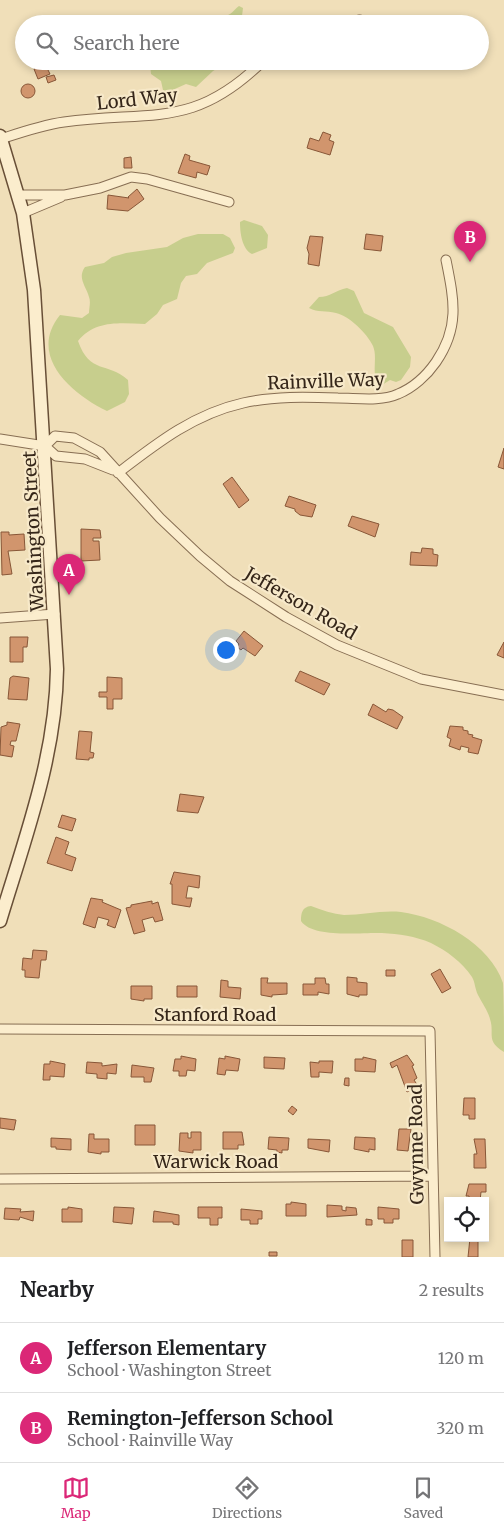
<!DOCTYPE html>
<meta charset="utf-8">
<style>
body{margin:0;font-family:Merriweather,serif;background:#f6f6f6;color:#202124}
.controls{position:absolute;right:15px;bottom:15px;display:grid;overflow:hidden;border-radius:0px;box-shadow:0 2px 8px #0003}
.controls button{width:45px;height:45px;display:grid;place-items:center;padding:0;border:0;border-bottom:1px solid #e0e0e0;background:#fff;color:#202124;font:25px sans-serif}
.you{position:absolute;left:225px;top:649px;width:18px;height:18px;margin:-12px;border:4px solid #fff;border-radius:50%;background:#1a73e8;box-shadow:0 0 0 8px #1a73e833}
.badge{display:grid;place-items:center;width:32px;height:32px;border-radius:50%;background:#db2777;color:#fff;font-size:16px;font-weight:700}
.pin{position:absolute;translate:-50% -41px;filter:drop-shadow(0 1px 2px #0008)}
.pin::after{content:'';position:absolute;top:26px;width:18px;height:15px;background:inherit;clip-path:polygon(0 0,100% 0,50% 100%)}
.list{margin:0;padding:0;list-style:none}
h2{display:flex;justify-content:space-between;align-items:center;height:65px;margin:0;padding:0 20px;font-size:21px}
h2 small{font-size:16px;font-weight:400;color:#757577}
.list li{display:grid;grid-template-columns:32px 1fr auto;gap:15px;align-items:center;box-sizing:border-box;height:70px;padding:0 20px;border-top:1px solid #e0e0e0}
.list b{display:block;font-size:19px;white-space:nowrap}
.list p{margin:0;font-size:16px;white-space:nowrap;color:#757577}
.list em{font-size:16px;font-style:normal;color:#757577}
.icon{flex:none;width:28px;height:28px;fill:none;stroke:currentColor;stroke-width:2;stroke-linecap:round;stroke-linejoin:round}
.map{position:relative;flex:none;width:504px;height:1257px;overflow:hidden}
.search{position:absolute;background:#fff;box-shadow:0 2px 8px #0003;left:15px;right:15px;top:15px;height:55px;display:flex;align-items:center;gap:12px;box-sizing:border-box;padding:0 18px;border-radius:28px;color:#757577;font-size:19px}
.sheet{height:205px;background:#fff}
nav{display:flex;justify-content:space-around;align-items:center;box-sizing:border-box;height:70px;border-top:1px solid #e0e0e0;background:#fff;font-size:14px;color:#757577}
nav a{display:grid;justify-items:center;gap:2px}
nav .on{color:#db2777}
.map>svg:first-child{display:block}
</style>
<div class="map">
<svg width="504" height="1257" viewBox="0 0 504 1257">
<rect width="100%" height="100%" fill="#f0dfb9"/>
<path fill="#c7ce8d" d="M239 6 243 8 242 16 237 24H178C196 8 214 24 230 14 233 12 236 8 239 6Z
M154 61H230L213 71 196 87 186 84 168 92 163 90 161 81 151 74 150 65Z
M244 220 262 226 268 235 267 248 252 254C242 249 240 233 240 222Z
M198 234H223L230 238 235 248 233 253 207 263 197 274 186 276 181 283 177 299 163 305 157 314 145 324C119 323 95 320 78 341 90 375 107 361 128 380L129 394 125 402 107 411C72 394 27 356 60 315L82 318 89 313C89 308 91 302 89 297 86 286 77 278 85 267L104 263 112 257 126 253 167 247 183 238Z
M347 288 354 291 364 313 393 327 411 357 410 367 401 380 396 382 390 380 382 385 378 384C371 372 378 358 373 346 367 333 349 316 336 313 326 310 318 313 309 308L319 297C330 297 336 290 347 288Z
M311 906C322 910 333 914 344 915 363 915 382 910 401 912 440 917 490 944 503 983 504 1001 504 1033 504 1052 485 1040 495 1034 490 1019 488 1011 482 1003 478 995 475 989 475 982 472 977 462 962 447 951 431 943 415 936 399 934 382 933 363 932 313 939 301 921 301 913 302 907 311 906Z"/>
<path fill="#d1956d" stroke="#885738" d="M45 64 50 74 38 79 34 69Z
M54 75 56 80 48 83 46 77Z
M21 91a7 7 0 1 1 14 0a7 7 0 1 1-14 0Z
M323 132 331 135 329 140 334 142 330 155 307 148 310 138 319 141Z
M185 154 190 156 189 160 210 166 207 175 197 172 196 178 178 173Z
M131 157 132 168H124V158Z
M137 189 144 199 128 211 107 209 108 195 129 198 128 197Z
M366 234 383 236 381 251 364 249Z
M310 236 323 237 319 266 308 264 309 254 307 248Z
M504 448V469L498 467Z
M232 477 249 500 239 508 223 484Z
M289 496 316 505 312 517 300 515 295 511V509L285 506Z
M352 516 379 524 375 537 348 526Z
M81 529 100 530 101 538H93V541H99L100 560 81 561Z
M1 532H9V535L24 534 25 550 8 551 12 574 2 575Z
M422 548 433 549V554L438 555 437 566 410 565 411 552 421 553Z
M244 631 263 646 255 656 243 648 241 650 237 647 239 644 236 641Z
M10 637H28L27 647H23V662H10Z
M504 642V658L497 655Z
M300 671 330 684 324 695 295 681Z
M13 676 29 678 27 700 8 699 10 678Z
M107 677 122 678V699H113V709H107V697H99V692H107Z
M373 704 386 712 388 709 393 710 403 717 397 729 368 715Z
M7 722 20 724 16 741H11L10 745 14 746 12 757 0 755 1 727 7 725Z
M450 726 463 727V730L468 731V734L473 735 472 737 482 740 478 754 468 752 469 748 461 746 460 750 449 746 451 739 447 737Z
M79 731 92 732 90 752 94 753 93 758H89V760L76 759Z
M180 794 204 797 198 813 177 811Z
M62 815 76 819 72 831 58 827Z
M56 837 69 842 65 854 76 858 72 871 47 863Z
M174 872 200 876 199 888 188 886 186 898H192L190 907 172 904V884H170Z
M91 898 103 900 102 902 121 910 115 928 107 925 109 920 98 917 95 928 83 924Z
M152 901V904L158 902 163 920 155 922 153 917 142 920 145 931 134 934 126 908 131 907V905Z
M33 950 47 951 46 960H41L39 978 25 977V970H22L23 958 32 959Z
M440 969 451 988 442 993 431 974Z
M386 970H395V976H386Z
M347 977 357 978V982L367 983V995H359V997L347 994Z
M261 978H268L267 983H287V994L272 995V997L261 995Z
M315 978H325L326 984H329V994L318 992V995H303V984H315Z
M221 980 228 981V987L241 988 240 999 220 997Z
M131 986H152V999H144V1001L131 999Z
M177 986H197V997H177Z
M407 1055 414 1065 412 1066 417 1078 414 1080 418 1086 407 1092 397 1065 392 1068 390 1063Z
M181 1056 196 1059 195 1071 187 1070 186 1076H179V1071H173L175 1059H181Z
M225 1056 240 1059 238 1071 226 1070 225 1075 217 1074 219 1058 225 1059Z
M264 1057 285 1058 284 1069 264 1068Z
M363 1057 376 1060 375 1072 355 1071V1059H363Z
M50 1061 65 1064 64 1077 50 1076V1080H43L44 1064H50Z
M319 1061H333L332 1073 319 1072V1077H311L310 1062 319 1063Z
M87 1062 102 1063V1066L117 1064 116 1074 107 1073V1079L97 1078V1074L86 1073Z
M132 1065 154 1068 151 1082H144V1077H131Z
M345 1078H349V1086L344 1085Z
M464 1098H475V1119H469V1115H463Z
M292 1106 297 1110 293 1115 288 1111Z
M0 1118 16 1120 14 1130 0 1128Z
M135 1125H155V1145H135Z
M399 1129H411L408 1151 397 1150Z
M191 1132H201V1150H193V1153L179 1151 180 1133H188V1138H191Z
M223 1132H242L244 1145H238V1149H223Z
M89 1134H94V1139H109V1152H101V1154L88 1152Z
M269 1137 289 1138 288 1150H282V1153L277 1152V1150L268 1149Z
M355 1137 375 1138V1150L369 1149V1152L354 1149Z
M51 1138 71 1139V1150L56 1149V1147H51Z
M308 1139 330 1140 329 1152 308 1148Z
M474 1139H485L486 1168H474V1154H477Z
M469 1184H486V1192H481L480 1201H469V1196H466Z
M291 1202 306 1204V1216H286V1204H291Z
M327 1205 342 1206V1210L346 1211V1207L356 1208 357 1215 327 1217Z
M68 1207 82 1209V1222H62V1209H68Z
M114 1207 134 1208 132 1224 113 1222Z
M198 1207H222V1218H218V1225H210V1218H198Z
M378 1207 399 1209V1219H393V1223H384V1219H378Z
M5 1208 21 1209 20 1212 34 1211 33 1221 20 1217 19 1220 4 1219Z
M241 1209 262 1211V1219H258V1224H250V1220H241Z
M154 1211 179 1215V1225L173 1224V1222H153Z
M366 1219 372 1220V1225H366Z
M470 1238H478V1257H468Z
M402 1240H413V1257H402Z
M269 1252H277V1256H269Z"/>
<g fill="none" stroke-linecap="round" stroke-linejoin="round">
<g stroke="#876e53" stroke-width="11">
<path id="street" d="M340 24 360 20
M1 139C22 132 42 125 64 122 151 110 193 130 263 61
M18 195H65L100 188 131 177 147 179 229 202
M23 213 61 197
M0 439 45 446
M45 446 55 436 74 438 100 452 160 518 200 556 230 581 286 617 337 645 421 679 504 695
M45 446 56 456 85 459 113 470
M118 473C157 443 194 414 243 403 274 396 306 397 338 398 357 398 380 402 398 394 413 388 427 375 436 362 460 327 454 300 446 260
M0 618 55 614
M0 1029 430 1031 435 1257
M0 1179 433 1176"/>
</g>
<g stroke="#684f37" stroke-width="15">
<path id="secondary" d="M0 136 23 213 34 290 57 669C56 756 25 838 0 921"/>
</g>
<use href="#street" stroke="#fbedcd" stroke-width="9"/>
<use href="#secondary" stroke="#fbedcd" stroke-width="12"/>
</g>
<g text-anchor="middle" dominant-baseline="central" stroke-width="4.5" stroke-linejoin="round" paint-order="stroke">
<g font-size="18" fill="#352619" stroke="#f7e9c9">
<text transform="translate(137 99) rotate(-6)">Lord Way</text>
<text transform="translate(326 381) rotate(-2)">Rainville Way</text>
<text transform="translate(33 531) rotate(-93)">Washington Street</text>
<text transform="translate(301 603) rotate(30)">Jefferson Road</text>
<text x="215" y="1014">Stanford Road</text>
<text transform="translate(416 1144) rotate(-91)">Gwynne Road</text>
<text x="216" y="1161">Warwick Road</text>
</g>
</g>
</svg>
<div class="controls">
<button><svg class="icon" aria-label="locate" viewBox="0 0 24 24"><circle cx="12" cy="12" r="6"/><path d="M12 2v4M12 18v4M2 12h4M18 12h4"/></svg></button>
</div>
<div class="you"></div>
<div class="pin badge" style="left:69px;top:595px">A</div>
<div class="pin badge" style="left:470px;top:262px">B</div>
<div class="search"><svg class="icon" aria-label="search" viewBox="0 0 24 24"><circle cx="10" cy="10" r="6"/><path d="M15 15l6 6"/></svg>Search here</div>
</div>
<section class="sheet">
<h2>Nearby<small>2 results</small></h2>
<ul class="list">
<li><span class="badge">A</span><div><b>Jefferson Elementary</b><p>School · Washington Street</p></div><em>120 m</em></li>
<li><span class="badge">B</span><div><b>Remington-Jefferson School</b><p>School · Rainville Way</p></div><em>320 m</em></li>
</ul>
</section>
<nav>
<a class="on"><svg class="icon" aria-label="map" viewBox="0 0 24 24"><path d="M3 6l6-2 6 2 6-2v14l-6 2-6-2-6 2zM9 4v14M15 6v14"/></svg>Map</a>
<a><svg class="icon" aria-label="directions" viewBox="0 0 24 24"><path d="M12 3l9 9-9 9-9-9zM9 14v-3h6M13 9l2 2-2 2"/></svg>Directions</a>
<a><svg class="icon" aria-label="saved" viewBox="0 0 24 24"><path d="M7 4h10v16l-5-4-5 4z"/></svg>Saved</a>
</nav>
